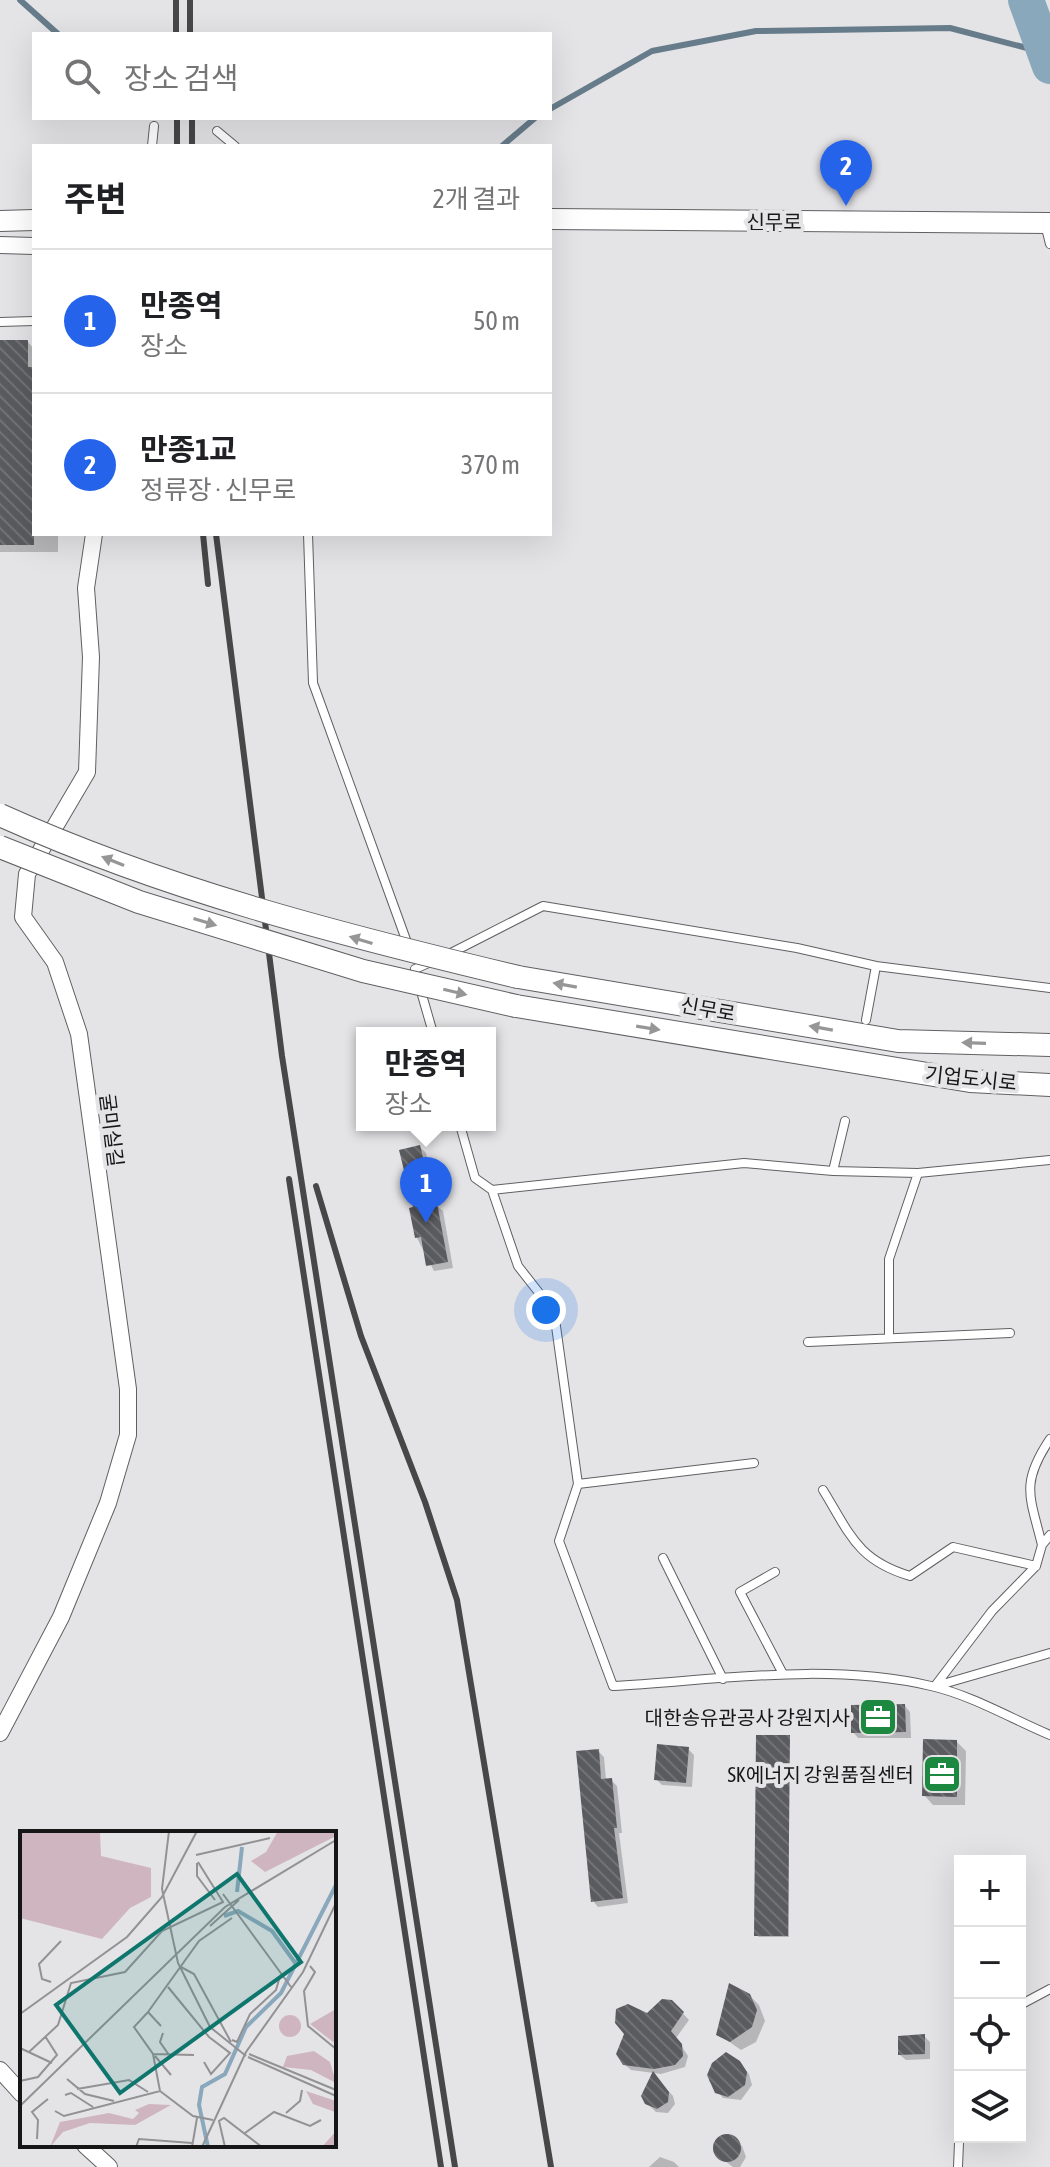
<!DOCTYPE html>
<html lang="ko">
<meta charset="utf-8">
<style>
body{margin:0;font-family:"Asap Condensed","Noto Sans KR",sans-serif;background:#f6f6f6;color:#202124}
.controls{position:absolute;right:24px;bottom:24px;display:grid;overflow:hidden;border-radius:0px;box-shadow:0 8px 32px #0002}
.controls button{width:72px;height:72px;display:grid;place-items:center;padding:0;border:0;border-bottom:2px solid #e0e0e0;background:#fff;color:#202124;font:40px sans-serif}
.you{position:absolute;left:546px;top:1310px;width:28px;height:28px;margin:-20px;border:6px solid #fff;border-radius:50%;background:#1a73e8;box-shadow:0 0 0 12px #1a73e833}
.badge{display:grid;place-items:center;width:52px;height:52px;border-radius:50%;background:#2563eb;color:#fff;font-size:26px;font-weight:700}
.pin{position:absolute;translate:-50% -66px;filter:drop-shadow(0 2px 4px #0008)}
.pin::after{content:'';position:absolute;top:42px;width:28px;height:24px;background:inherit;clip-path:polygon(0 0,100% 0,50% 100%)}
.popup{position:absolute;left:356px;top:1027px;width:140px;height:104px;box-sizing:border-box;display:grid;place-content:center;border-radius:0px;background:#fff;filter:drop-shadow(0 2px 6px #0005);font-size:26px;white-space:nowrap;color:#757577}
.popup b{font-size:30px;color:#202124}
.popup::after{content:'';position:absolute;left:50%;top:100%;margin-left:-16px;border:16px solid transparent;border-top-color:#fff}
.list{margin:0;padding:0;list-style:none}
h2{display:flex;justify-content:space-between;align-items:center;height:104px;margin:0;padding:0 32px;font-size:34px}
h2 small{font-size:26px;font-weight:400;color:#757577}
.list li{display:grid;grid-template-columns:52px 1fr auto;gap:24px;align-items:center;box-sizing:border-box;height:144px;padding:0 32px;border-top:2px solid #e0e0e0}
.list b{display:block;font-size:30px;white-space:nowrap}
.list p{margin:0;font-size:26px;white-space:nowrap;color:#757577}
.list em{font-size:26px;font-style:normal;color:#757577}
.icon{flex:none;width:44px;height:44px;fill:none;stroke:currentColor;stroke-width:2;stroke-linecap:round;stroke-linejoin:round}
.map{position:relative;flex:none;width:1050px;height:2167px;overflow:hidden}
.search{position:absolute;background:#fff;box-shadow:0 8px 32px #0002;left:32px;top:32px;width:520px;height:88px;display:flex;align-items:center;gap:20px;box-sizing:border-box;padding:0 28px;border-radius:0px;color:#757577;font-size:30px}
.panel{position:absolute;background:#fff;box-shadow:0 8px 32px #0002;left:32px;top:144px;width:520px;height:392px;border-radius:0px}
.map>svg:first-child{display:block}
</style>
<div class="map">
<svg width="1050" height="2167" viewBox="0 0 1050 2167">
<defs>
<pattern id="building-back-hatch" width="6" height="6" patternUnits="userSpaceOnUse" patternTransform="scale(2)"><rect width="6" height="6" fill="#5a5b5e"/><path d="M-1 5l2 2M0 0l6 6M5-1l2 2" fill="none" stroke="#727275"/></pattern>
</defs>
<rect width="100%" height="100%" fill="#e4e4e7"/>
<path fill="#0003" d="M0 342H28L34 349V534H58V552H0Z
M420 1147 426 1153 438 1207 443 1211 453 1268 434 1271 417 1238Z
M905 1706 910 1712 911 1738H858L853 1732Z
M789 1737V1937H759L756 1935Z
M957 1742 966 1751 965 1805H933L924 1795Z
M688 1749 694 1755 692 1787 662 1785 656 1779Z
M598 1751 604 1757 606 1780H611L617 1786 622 1833H619L628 1903 598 1907 593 1901Z
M749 1995 759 2005 765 2021 756 2042 741 2050 718 2034Z
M674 2004 689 2020 676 2038 688 2056 685 2067 661 2074 631 2070 624 2064 647 2016Z
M924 2036 930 2042V2059L906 2060 900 2055Z
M743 2067 749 2074 752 2085 741 2100 723 2098 709 2081 710 2069Z
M653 2074 673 2096 675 2104 668 2113 656 2112 650 2106Z
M728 2136 742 2146 746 2157 740 2167H733L718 2156 716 2145Z
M660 2157 674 2162 679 2167H649Z"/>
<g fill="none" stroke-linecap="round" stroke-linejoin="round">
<path stroke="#677c8a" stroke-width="6" d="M20 0 58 34
M550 109 652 51 756 31 950 28 1042 52
M502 146 535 118"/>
<path stroke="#8aa8bb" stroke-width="36" d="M1026 0 1050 66"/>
</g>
<path fill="url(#building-back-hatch)" d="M0 340H28V367H34V545H0Z
M420 1145 434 1203H437L448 1262 426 1266 421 1237 415 1238 409 1208 413 1207 399 1150Z
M905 1704 906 1732 851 1733V1705Z
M756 1735H790L788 1936H754Z
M923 1739 957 1740V1797L922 1796Z
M657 1744 689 1747 686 1783 654 1780Z
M599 1749 601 1779 612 1778 617 1828H614L623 1898 591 1902 576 1751Z
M729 1983 750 1994 757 2010 752 2027 730 2042 716 2035Z
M662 1999 672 2000 684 2012 671 2031 682 2044 683 2056 675 2065 654 2069 623 2065 616 2054 624 2034 615 2023 616 2009 628 2004 647 2013Z
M925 2034V2054L898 2055V2036Z
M726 2052 740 2061 747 2072 745 2085 728 2097 715 2093 707 2075 712 2063Z
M653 2071 669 2092 668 2102 657 2109 645 2104 641 2096Z
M713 2148a14 14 0 1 1 28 0a14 14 0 1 1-28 0Z"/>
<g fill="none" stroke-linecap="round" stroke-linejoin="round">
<g stroke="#606063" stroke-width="10">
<path id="service" d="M217 131 235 146
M152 146 154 126
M1045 224 1050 244
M0 322 34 321
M308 534 313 683 409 948
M449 954 543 906 797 948 876 966 1050 988
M415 969 433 961
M420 988 433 1033
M866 1020 876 966
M460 1125 475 1178 492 1190 518 1266 554 1312 578 1484
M833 1171 845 1121
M492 1190 744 1163 833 1171 918 1173 1050 1160
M889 1338V1259L918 1173
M808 1342 1010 1333
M754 1463 578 1484 559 1541 613 1686C718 1680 827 1662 931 1686 971 1695 1012 1719 1050 1735
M823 1490C850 1534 857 1560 910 1576L953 1547 1036 1566
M1042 1545C1030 1496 1020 1484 1050 1439
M663 1558 723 1679
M775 1572 740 1592 783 1674
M935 1686 992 1611 1036 1566 1042 1545 1050 1535
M936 1686 1050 1653
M1020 2005 1050 1989
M958 2167 960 2119"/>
</g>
<g stroke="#606063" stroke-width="18">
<path id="minor" d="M0 245 34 246
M0 1733 61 1617 108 1503 128 1435V1389L79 1034 55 962 23 917 27 874 87 772 91 657 86 588 94 534
M0 2070 22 2094
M85 2145 109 2167"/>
</g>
<g stroke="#606063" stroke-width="22">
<path id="tertiary" d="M550 219 1050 223
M0 221 34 220"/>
</g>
<g stroke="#606063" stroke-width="24">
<path id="secondary" d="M518 977 898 1041 1050 1045
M516 1006 970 1081 1050 1085"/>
</g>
<use href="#service" stroke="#fff" stroke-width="8"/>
<use href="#minor" stroke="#fff" stroke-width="16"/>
<use href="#tertiary" stroke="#fff" stroke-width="20"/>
<use href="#secondary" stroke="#fff" stroke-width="22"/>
<path stroke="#474748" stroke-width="6" d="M176 0V34
M190 0V34
M177 118V146
M192 118V146
M203 534 208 584
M216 534 282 1056 455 2167
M289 1179 441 2167
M316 1186 361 1336 425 1502 457 1600 551 2167"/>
<g stroke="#606063" stroke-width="24" stroke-linecap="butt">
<path id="secondary-bridge" d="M0 815C166 890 342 935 518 977
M0 847 139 902 363 971 516 1006"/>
</g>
<use href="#secondary-bridge" stroke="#fff" stroke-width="22"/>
</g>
<defs><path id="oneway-solid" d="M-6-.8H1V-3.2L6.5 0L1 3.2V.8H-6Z" transform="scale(2)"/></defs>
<g fill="#969697">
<use href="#oneway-solid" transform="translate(113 861) rotate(-158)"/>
<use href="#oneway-solid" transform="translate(205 922) rotate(17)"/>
<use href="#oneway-solid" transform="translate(361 940) rotate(-163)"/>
<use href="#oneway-solid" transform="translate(565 985) rotate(-170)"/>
<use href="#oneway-solid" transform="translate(455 992) rotate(13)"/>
<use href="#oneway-solid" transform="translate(648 1028) rotate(9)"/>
<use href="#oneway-solid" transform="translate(821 1028) rotate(-170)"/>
<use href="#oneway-solid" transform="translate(974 1043) rotate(-178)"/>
</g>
<defs>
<g id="office-square" transform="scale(2)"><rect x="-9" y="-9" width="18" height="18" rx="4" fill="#1d883f" stroke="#e4e4e7"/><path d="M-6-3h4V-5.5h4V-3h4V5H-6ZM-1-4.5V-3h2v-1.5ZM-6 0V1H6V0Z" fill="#fff"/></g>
</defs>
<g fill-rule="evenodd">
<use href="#office-square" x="878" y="1717"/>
<use href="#office-square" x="942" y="1774"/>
</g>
<g text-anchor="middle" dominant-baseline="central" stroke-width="8" stroke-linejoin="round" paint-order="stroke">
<g font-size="20" fill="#161617" stroke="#e4e4e7">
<text x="774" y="221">신무로</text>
<text transform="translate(708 1009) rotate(10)">신무로</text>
<text transform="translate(971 1078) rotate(6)">기업도시로</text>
<text transform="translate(112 1130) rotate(83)">굴미실길</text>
</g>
<g font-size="20" fill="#161617" stroke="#e4e4e7" text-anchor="end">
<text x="850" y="1717">대한송유관공사 강원지사</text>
<text x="914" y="1774">SK에너지 강원품질센터</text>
</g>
</g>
<g transform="translate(20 1831)">
<rect width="316" height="316" fill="#e4e4e7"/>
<path d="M0 0H80L81 25 131 37V66L110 77 82 108 0 87ZM258 0 316 1V5L245 41 231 30 246 21ZM316 178V209L313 211 290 193ZM294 220 310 231 316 252 291 239 263 236 267 225ZM286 260 316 270V316H302L316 300 315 281 293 273ZM129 273 151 274 115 294 70 292 43 301 30 316 40 291 89 282 113 288 119 282 115 279Z" fill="#cfb5bf"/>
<path d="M259 195a11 11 0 1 1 22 0a11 11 0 1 1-22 0Z" fill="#cfb5bf"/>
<path fill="none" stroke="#8aa8bb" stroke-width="4" d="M217 61 222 16M204 85 218 80 252 100 276 133M188 316 179 274 182 256 205 243 226 196 261 162 316 54"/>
<path fill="none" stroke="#929294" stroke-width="2" d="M149 0 142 58 158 132 190 196 226 225M176 24 250 7M177 32V45L195 69M203 63 271 156M190 95 219 69M290 135 295 141 284 160 288 195 316 218M161 136 174 143 211 211M31 151 22 148 19 133 41 110M148 156 189 206 210 222 191 243 184 231M128 181 179 110 212 87M0 183 107 106 142 66 177 0M143 202 140 211 149 224M212 209 217 211 230 183 256 159 260 145M0 217 32 232M9 221 38 194 51 152 105 141 142 100 203 71 178 31M133 223 174 224M229 223 316 259M135 225 151 244M228 226 316 265M47 248 65 263 94 270M0 250 18 246 37 224 25 205M57 258 109 249 128 261M140 260 133 223 114 196 128 181 141 195M45 264 51 262 73 276M0 275 205 76 316 9M35 280 44 285 140 260 173 285 193 289M266 282 280 270 282 259M225 302 254 281 290 295 301 289M17 308 18 289 12 281 28 268M116 316 119 308 172 312M172 316 177 287M182 316 226 221 283 141 316 72M205 316 199 290 204 287 242 316"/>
<path fill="#0f766e" fill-opacity="0.15" stroke="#0f766e" stroke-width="4" d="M217 43 281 131 100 262 36 174Z"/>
<rect width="316" height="316" fill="none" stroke="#161617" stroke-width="4"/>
</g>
</svg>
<div class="controls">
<button>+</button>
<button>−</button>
<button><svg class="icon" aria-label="locate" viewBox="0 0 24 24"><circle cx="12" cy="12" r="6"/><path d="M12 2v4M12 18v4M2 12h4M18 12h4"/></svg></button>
<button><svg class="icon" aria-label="layers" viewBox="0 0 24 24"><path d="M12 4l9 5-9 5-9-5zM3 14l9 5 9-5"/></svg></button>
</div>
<div class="you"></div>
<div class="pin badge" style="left:426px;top:1223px">1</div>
<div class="popup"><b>만종역</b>장소</div>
<div class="pin badge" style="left:846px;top:206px">2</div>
<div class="search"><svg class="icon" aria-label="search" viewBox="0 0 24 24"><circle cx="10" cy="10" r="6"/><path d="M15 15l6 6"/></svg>장소 검색</div>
<section class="panel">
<h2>주변<small>2개 결과</small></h2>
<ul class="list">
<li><span class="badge">1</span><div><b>만종역</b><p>장소</p></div><em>50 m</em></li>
<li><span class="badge">2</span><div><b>만종1교</b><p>정류장 · 신무로</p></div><em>370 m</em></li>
</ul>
</section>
</div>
